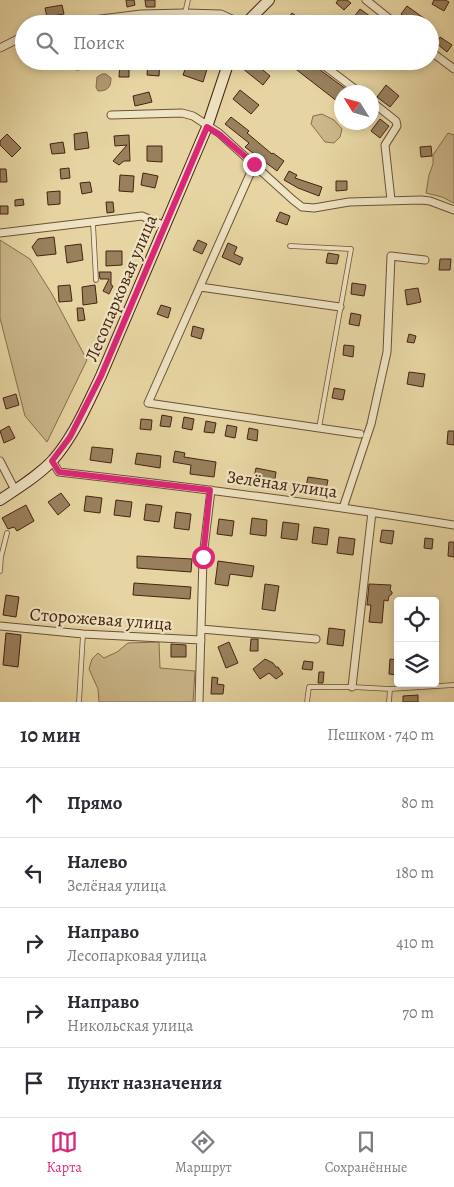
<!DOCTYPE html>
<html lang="ru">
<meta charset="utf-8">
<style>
body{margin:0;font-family:Alegreya,serif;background:#f2f2f3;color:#2b2b33}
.controls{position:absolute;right:15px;bottom:15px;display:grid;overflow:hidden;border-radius:5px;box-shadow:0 2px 8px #0003}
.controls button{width:45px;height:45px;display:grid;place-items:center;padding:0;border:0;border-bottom:1px solid #e1e1e2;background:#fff;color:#2b2b33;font:25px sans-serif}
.compass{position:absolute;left:334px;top:85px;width:45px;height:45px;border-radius:50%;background:#fff;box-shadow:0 2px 8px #0003;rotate:307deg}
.stop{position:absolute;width:15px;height:15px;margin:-11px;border:4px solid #db2777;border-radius:50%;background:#fff}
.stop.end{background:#db2777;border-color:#fff;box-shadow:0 1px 5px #0008}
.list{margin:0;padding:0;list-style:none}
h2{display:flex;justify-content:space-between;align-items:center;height:65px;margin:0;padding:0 20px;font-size:21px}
h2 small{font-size:16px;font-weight:400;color:#7c7c81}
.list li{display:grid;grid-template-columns:32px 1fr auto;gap:15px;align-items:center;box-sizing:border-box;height:70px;padding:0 20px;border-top:1px solid #e1e1e2}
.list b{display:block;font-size:19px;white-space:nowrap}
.list p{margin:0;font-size:16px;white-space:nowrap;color:#7c7c81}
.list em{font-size:16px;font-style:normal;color:#7c7c81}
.icon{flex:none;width:28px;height:28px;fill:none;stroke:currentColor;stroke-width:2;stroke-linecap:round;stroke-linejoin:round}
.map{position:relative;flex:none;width:454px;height:702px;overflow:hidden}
.search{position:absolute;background:#fff;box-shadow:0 2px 8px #0003;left:15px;right:15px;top:15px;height:55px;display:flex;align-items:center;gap:12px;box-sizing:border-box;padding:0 18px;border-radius:28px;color:#7c7c81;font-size:19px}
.sheet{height:415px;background:#fff}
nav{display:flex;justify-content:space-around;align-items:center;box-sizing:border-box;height:70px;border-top:1px solid #e1e1e2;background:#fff;font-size:14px;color:#7c7c81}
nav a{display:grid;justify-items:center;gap:2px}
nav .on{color:#db2777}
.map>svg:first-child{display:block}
</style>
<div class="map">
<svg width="454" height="702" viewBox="0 0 454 702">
<rect width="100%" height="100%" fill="#e6d5a2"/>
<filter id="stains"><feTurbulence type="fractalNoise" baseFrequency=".004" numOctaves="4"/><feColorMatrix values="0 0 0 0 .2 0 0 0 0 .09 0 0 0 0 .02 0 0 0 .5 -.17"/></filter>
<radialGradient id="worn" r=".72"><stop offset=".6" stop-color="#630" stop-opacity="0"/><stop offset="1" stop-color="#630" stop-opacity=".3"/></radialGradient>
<path fill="#cbb78a" stroke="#886d4e" d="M322 114 334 120 342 129 340 137 334 143 325 142 311 124 313 116Z
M448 133 454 135V203L442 197 426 193 429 175 433 164V155Z
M0 240 30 259 52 294 87 360 47 442 25 416 0 318Z
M159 642 160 668 195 671 193 702H99L98 689 89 669 92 659 98 653 104 658 117 652 128 643Z"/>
<path fill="#b09871" stroke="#86694b" d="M102 74H106L111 78C111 88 107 91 98 91L96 87 97 77Z"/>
<path fill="#99805d" stroke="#462312" d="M126 0H134L135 5 127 7Z
M145 0H155V7H146Z
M338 0H347L351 3 344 10 336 3Z
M434 0H445L449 2 444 11 432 4Z
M62 5 64 14 47 17 45 8Z
M407 6 425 19 421 24H414L401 14Z
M360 9 374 19 371 24H363L354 17Z
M292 13 300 19 297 24H288L286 22Z
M440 37 452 45 447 52 436 43Z
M148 61H160L159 76 147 75Z
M188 61H194L208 66 203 82 183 75Z
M247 61H252L270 76 263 85 242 68Z
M297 61H308L350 92H342V105L293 67Z
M357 61H371L366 68Z
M91 62 92 68 76 70V64Z
M120 63H129V77H119Z
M386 85 399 96 390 107 377 97Z
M240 90 259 105 251 114 233 99Z
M149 92 152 102 135 106 133 96Z
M231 117 249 131 247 133 272 154 273 153 284 161 277 171 245 147 249 143 225 124Z
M380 119 389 126 380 138 371 131Z
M87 132 89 148 75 150 74 134Z
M7 134 21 148 12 157 0 145V141Z
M129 135 130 161H124L119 165 113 161 127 145 115 146 114 136Z
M63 142 65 153 52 154 50 144Z
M147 146H162V162L147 161Z
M431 146 432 156 421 157 420 147Z
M69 168 70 178 61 179 60 169Z
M0 169H6L7 182H0Z
M289 171 297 175 295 178 322 187 319 196 298 188 284 180Z
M143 173 158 176 155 188 141 185Z
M120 175 134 176 133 192 119 191Z
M336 181H347V190L336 191Z
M90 182 92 192 82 194 80 183Z
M60 191V204L48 205 47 192Z
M23 199 24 205 15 206V200Z
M106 202H113L114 212 107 213Z
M0 206H8V214H0Z
M280 212 290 216 287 225 276 221Z
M54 237 56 254 37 256 32 247 38 239Z
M198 240 207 244 202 254 193 250Z
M228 243 237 247 234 254 243 258 240 265 222 257Z
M81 244 83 260 67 263 65 246Z
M106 251H122V265L106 266Z
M328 253 339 255 337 264 326 263Z
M440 259H451L450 270H439Z
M99 272H111V285L113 286 109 294 103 291 109 279H100Z
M352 283 366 285 364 296 351 294Z
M70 285 72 301 59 302 58 286Z
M95 285 97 303 83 305 82 287Z
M418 288 421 302 407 305 405 290Z
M161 305 171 308 168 318 157 314Z
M77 308H83L85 320 78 321Z
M351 313 361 315 359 326 349 324Z
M193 326 204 329 201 339 191 336Z
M409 334 416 336 414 343 407 342Z
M344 345 354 346 353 357 343 355Z
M409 372 425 374 423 387 407 384Z
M334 388 345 390 343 400 332 398Z
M16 394 19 405 6 409 3 398Z
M162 415 172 417 170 427 160 426Z
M184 417 194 419 192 430 182 428Z
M141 419 152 420 151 430 140 429Z
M206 421 216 423 214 433 204 432Z
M227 425 237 427 235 438 225 436Z
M9 426 15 438 4 443 0 431Z
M249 428 258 430 257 441 247 439Z
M448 431H454V445L447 444Z
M92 447 113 449 111 463 90 460Z
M175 451 185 453 184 457 216 462 214 477 190 474 191 465 173 462Z
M137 453 161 456 160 468 135 464Z
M256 468 276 472 274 486 253 482Z
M308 477 328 480 325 494 305 491Z
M61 493 70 505 58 515 48 502Z
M86 496 102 498 100 513 84 511Z
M116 500 132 502 130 517 114 515Z
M146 504 162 506 159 522 144 520Z
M26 505 34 521 17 531 14 527 8 529 2 518Z
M176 512 191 514 189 530 174 528Z
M252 518 267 520 266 536 250 534Z
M219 519 234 521 232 536 217 534Z
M283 522 299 524 297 540 281 538Z
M314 527 329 529 327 545 312 543Z
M382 530 394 531 392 544 380 542Z
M339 537 355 539 353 555 337 553Z
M425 538 433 539 432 549 424 548Z
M449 542H454V557L448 556Z
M137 556 192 559 191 572 137 568Z
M218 561 254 566 252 577 230 574 228 586 215 584Z
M134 583 191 587 190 599 133 595Z
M265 584 279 586 275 611 262 609Z
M369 584 391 585 390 590 392 592V594L389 596 388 601 384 600 382 623 369 622 371 605H367Z
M6 595 19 597 16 617 3 615Z
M329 628 345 630 343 646 327 644Z
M6 633 21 635 18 667 3 665Z
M251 639H258V651H250Z
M229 642 238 663 226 668 218 647Z
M171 644 186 645V657H171Z
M265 659 273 663 276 667H278L283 674 276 679 269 673 260 679 253 669Z
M390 659 398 660V675L389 674Z
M304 661 313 662 312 670 302 669Z
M319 672H324L323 683H318Z
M212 677 218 678 217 684 224 685 223 694H211Z
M418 695V702H403V696Z"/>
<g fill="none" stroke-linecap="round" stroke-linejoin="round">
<g stroke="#6e5036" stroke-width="5.5">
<path id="lane" d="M185 13 188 0
M93 223 96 280
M290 246 351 249 319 428
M0 571 1 557 7 533
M79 702 83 634
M307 702 309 687H352L390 689 454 685
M389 702 390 689"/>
</g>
<g stroke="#6e5036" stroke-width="9">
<path id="street" d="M366 0 396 24
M61 24 141 14 185 13 221 14 243 24
M0 48 24 36
M430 51 454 69
M318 61 359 92
M372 102 396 121 397 126 385 145 391 200
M111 115 182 113 193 116 219 133 293 200 302 207 314 208 349 202 421 200 430 201 454 210
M254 165 148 403 360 434
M0 233 142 216 165 226
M200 287 340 307
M0 461 15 490
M52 461 59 472C191 487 323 504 454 525
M343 508 371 424 387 352 391 256 425 260
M0 626 83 634 201 640
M201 629 316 639
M352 687 372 512
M199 702 203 557 211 490"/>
</g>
<g stroke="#462312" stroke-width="12">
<path id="secondary" d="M245 24 269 0
M0 500C18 488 38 476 53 460 74 436 87 405 101 376L207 127 229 61"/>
</g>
<use href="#lane" stroke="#efe4c3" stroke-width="4"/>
<use href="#street" stroke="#efe4c3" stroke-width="7"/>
<use href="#secondary" stroke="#efe4c3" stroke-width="10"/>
</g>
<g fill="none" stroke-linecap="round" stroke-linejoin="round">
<path stroke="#db2777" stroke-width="6" d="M203 557 210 490 59 472 52 461 70 437 101 376 207 127 219 134 254 164"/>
</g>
<g text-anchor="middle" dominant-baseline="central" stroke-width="4.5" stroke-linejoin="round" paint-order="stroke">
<g font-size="18" fill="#462312" stroke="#efe4c3">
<text transform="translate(121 288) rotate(-67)">Лесопарковая улица</text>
<text transform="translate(282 484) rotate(8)">Зелёная улица</text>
<text transform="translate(101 619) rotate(4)">Сторожевая улица</text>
</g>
</g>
<rect width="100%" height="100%" filter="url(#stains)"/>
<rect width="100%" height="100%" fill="url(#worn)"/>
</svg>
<div class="controls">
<button><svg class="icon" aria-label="locate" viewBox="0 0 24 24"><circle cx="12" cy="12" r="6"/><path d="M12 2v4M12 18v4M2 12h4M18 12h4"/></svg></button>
<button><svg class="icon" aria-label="layers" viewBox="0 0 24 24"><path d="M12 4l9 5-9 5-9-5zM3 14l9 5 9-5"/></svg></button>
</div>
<svg class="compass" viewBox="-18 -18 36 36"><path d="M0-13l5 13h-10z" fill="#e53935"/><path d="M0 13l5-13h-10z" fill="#7c7c81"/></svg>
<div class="stop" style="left:203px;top:557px"></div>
<div class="stop end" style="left:254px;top:164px"></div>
<div class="search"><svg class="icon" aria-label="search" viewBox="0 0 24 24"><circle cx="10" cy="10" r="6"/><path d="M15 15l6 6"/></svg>Поиск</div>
</div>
<section class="sheet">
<h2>10 мин<small>Пешком · 740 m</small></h2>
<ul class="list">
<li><svg class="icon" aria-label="ahead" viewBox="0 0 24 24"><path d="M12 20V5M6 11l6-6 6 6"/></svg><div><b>Прямо</b></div><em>80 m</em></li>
<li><svg class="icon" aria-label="left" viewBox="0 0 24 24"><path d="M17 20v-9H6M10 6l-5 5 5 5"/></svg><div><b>Налево</b><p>Зелёная улица</p></div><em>180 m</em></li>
<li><svg class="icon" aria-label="right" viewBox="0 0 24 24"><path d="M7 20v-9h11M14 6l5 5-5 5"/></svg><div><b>Направо</b><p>Лесопарковая улица</p></div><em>410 m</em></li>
<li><svg class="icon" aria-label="right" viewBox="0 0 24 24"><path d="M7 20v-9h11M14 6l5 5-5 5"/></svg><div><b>Направо</b><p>Никольская улица</p></div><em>70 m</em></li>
<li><svg class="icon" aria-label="arrive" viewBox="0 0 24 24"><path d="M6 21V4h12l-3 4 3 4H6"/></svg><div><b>Пункт назначения</b></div></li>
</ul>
</section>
<nav>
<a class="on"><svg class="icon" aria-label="map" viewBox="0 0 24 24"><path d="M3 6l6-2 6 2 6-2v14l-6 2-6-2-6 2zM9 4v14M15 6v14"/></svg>Карта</a>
<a><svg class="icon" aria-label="directions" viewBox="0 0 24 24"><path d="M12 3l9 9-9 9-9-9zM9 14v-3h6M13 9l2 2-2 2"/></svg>Маршрут</a>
<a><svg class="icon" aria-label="saved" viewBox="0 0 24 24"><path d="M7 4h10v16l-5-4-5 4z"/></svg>Сохранённые</a>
</nav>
